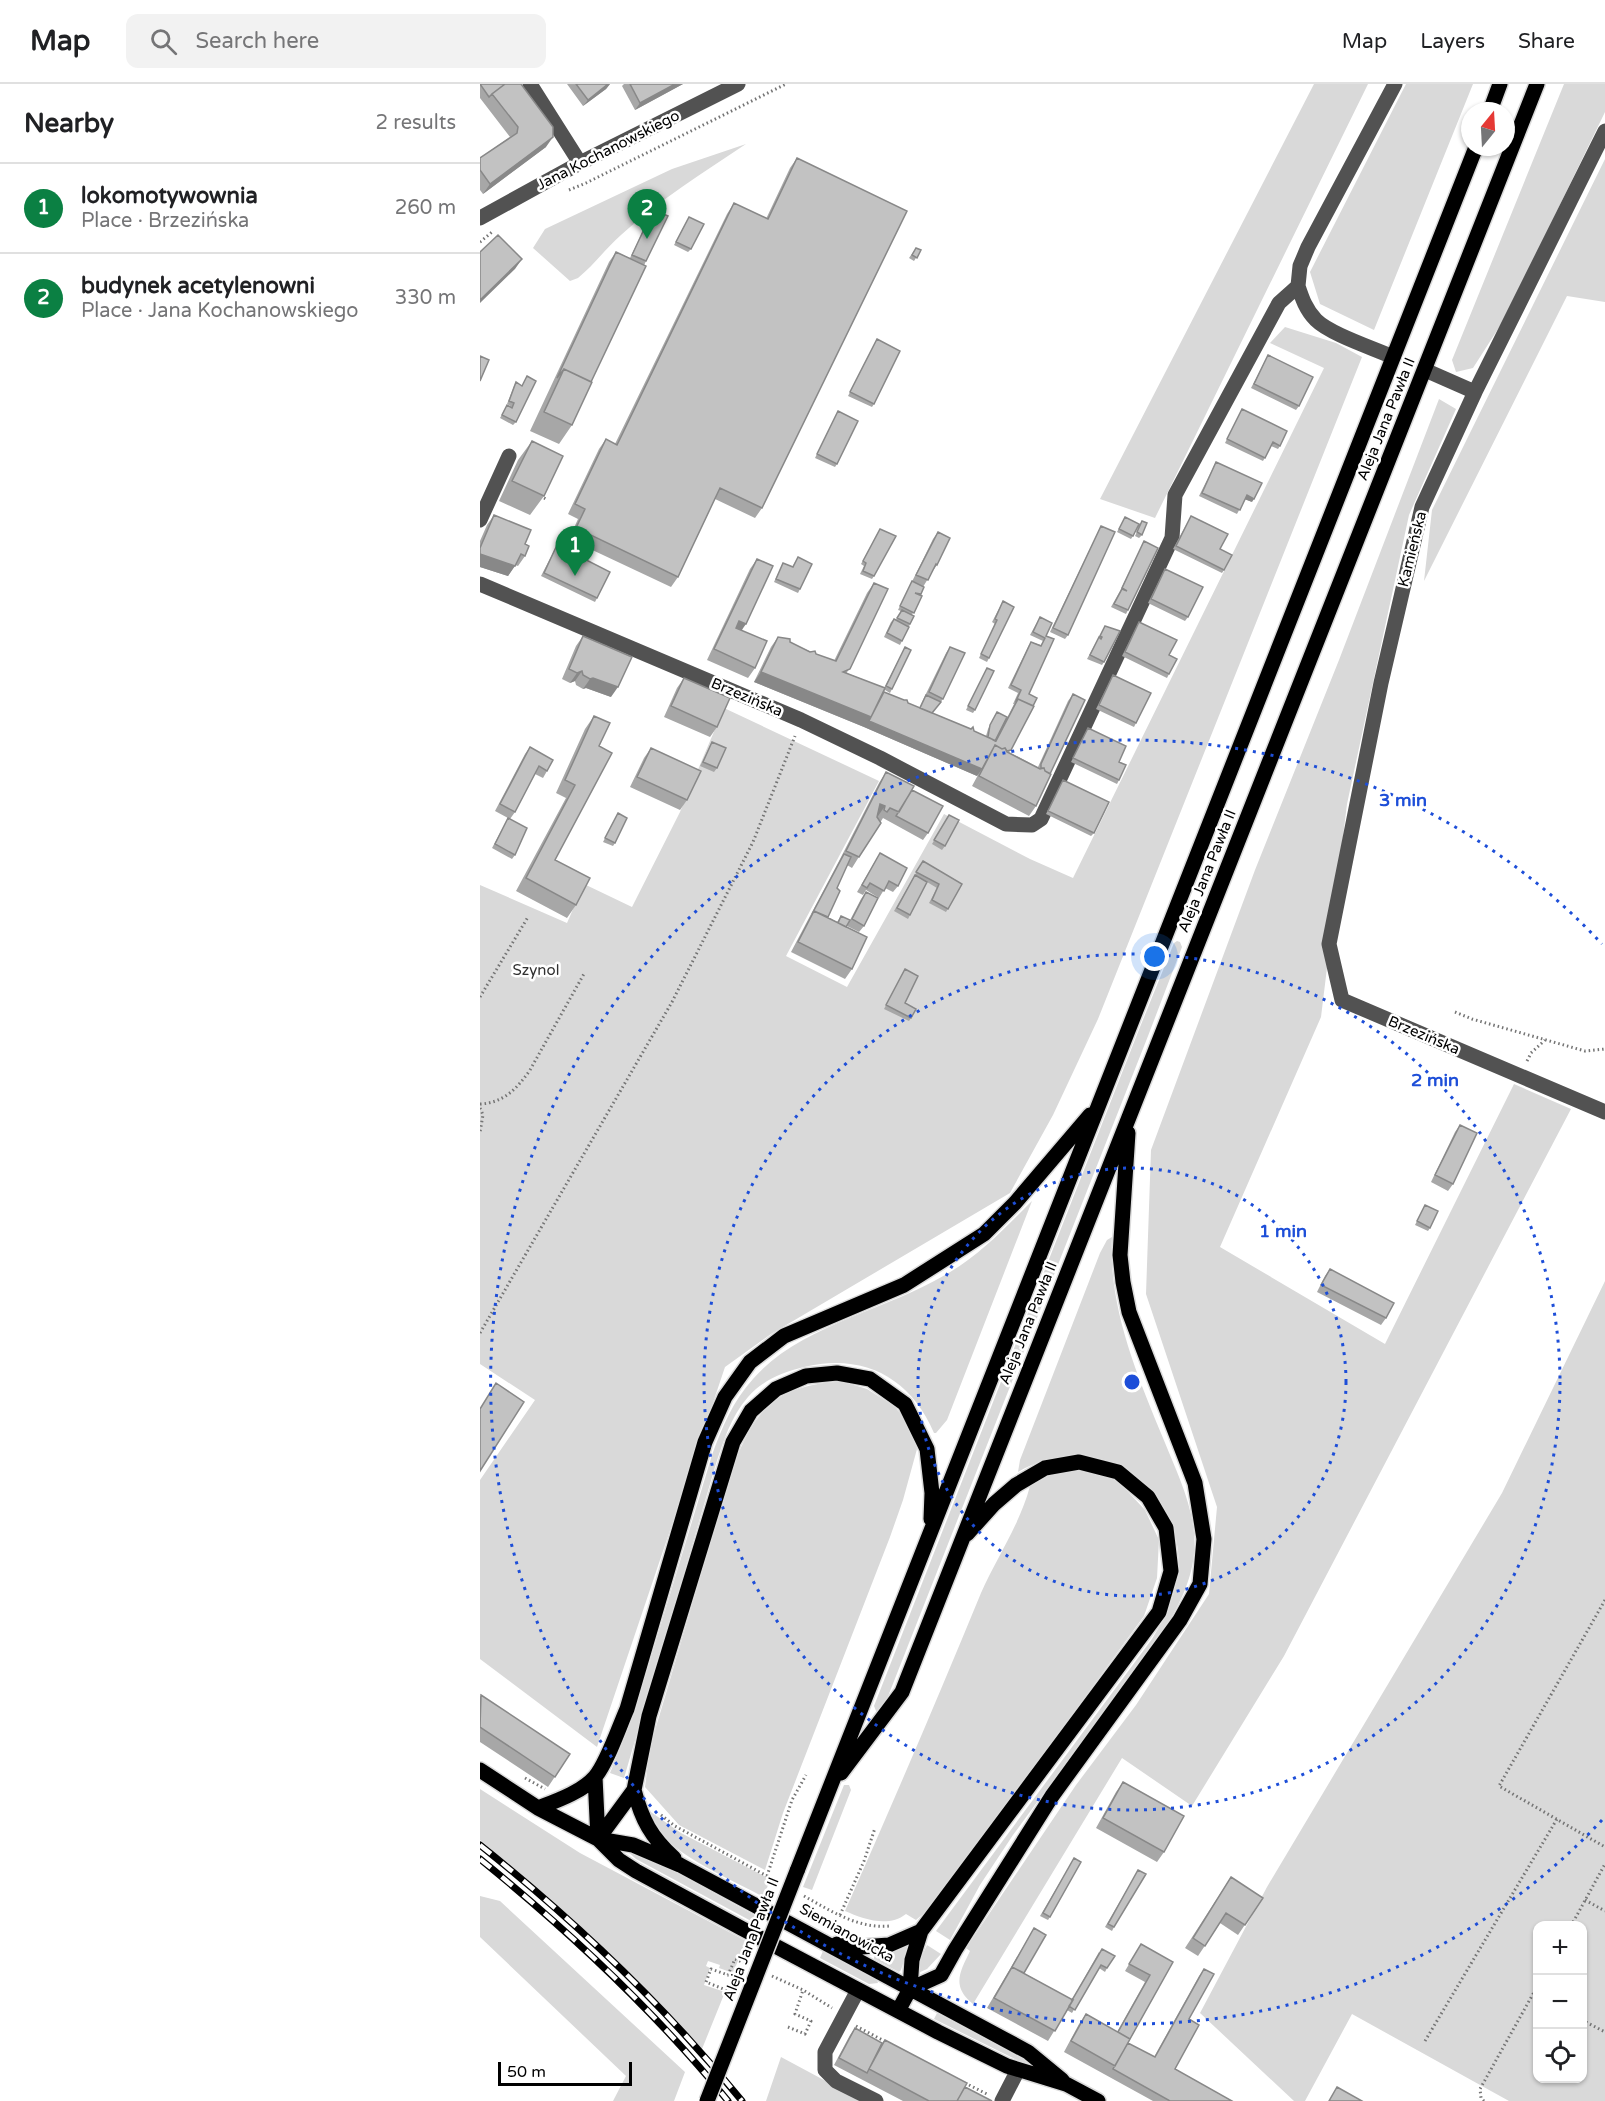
<!DOCTYPE html>
<meta charset="utf-8">
<style>
body{margin:0;font-family:"Varela Round",sans-serif;background:#f2f2f2;color:#202124}
.controls{position:absolute;right:18px;bottom:18px;display:grid;overflow:hidden;border-radius:12px;box-shadow:0 2px 4px #0004}
.controls button{width:54px;height:54px;display:grid;place-items:center;padding:0;border:0;border-bottom:2px solid #e0e0e0;background:#fff;color:#202124;font:30px sans-serif}
.compass{position:absolute;left:981px;top:18px;width:54px;height:54px;border-radius:50%;background:#fff;box-shadow:0 2px 4px #0004;rotate:18deg}
.scale{position:absolute;left:18px;bottom:15px;width:134px;box-sizing:border-box;padding-left:6px;border:3px solid #000;border-top:0;font-size:16px;line-height:21px;white-space:nowrap;color:#000;-webkit-text-stroke:4px #fff;paint-order:stroke}
.you{position:absolute;left:675px;top:873px;width:21px;height:21px;margin:-15px;border:4px solid #fff;border-radius:50%;background:#1a73e8;box-shadow:0 0 0 9px #1a73e833}
.badge{display:grid;place-items:center;width:39px;height:39px;border-radius:50%;background:#0b8043;color:#fff;font-size:20px;font-weight:700}
.pin{position:absolute;translate:-50% -50px;filter:drop-shadow(0 2px 3px #0008)}
.pin::after{content:'';position:absolute;top:32px;width:21px;height:18px;background:inherit;clip-path:polygon(0 0,100% 0,50% 100%)}
.list{margin:0;padding:0;list-style:none}
h2{display:flex;justify-content:space-between;align-items:center;height:78px;margin:0;padding:0 24px;font-size:26px}
h2 small{font-size:20px;font-weight:400;color:#757577}
.list li{display:grid;grid-template-columns:39px 1fr auto;gap:18px;align-items:center;box-sizing:border-box;height:90px;padding:0 24px;border-top:2px solid #e0e0e0}
.list b{display:block;font-size:22px;white-space:nowrap}
.list p{margin:0;font-size:20px;white-space:nowrap;color:#757577}
.list em{font-size:20px;font-style:normal;color:#757577}
.icon{flex:none;width:33px;height:33px;fill:none;stroke:currentColor;stroke-width:2;stroke-linecap:round;stroke-linejoin:round}
.map{position:relative;flex:none;width:1125px;height:2017px;overflow:hidden}
header{display:flex;align-items:center;gap:36px;box-sizing:border-box;height:84px;padding:0 30px;background:#fff;border-bottom:2px solid #e0e0e0}
header strong{font-size:28px}
nav{display:flex;gap:33px;margin-inline-start:auto;font-size:21px}
.search{width:420px;height:54px;background:#f2f2f2;display:flex;align-items:center;gap:15px;box-sizing:border-box;padding:0 21px;border-radius:12px;color:#757577;font-size:22px}
main{display:flex}
aside{flex:1;background:#fff}
.map>svg:first-child{display:block}
</style>
<header>
<strong>Map</strong>
<div class="search"><svg class="icon" aria-label="search" viewBox="0 0 24 24"><circle cx="10" cy="10" r="6"/><path d="M15 15l6 6"/></svg>Search here</div>
<nav><a>Map</a><a>Layers</a><a>Share</a></nav>
</header>
<main>
<aside>
<h2>Nearby<small>2 results</small></h2>
<ul class="list">
<li><span class="badge">1</span><div><b>lokomotywownia</b><p>Place · Brzezińska</p></div><em>260 m</em></li>
<li><span class="badge">2</span><div><b>budynek acetylenowni</b><p>Place · Jana Kochanowskiego</p></div><em>330 m</em></li>
</ul>
</aside>
<div class="map">
<svg width="1125" height="2017" viewBox="0 0 1125 2017">
<rect width="100%" height="100%" fill="#fff"/>
<path fill="#d9d9d9" fill-rule="evenodd" d="M834 0H888L675 434 620 415Z
M926 0H993L894 246 840 220 830 188Z
M1084 0H1125V28L1025 234 993 284 976 288 972 276Z
M266 60C223 89 179 116 141 151 126 164 114 181 98 194L90 197 53 164 65 145 192 85Z
M1125 75V218L1087 212 944 497 952 426Z
M805 243 856 259 882 273 618 935 573 1031 530 1109 291 1250 245 1283 117 1663 0 1575V1396L55 1316 0 1280V801L87 839 104 800 152 823 200 728 244 624 399 697 306 872 367 903 464 730 550 775 593 794 844 284 790 259Z
M959 315 976 325 929 431 867 720 841 933 740 1163 905 1260 1034 1000 1091 1025 804 1572 712 1722 642 1674 493 1920C471 1902 480 1888 490 1867L486 1864 596 1701 656 1621 729 1510 737 1423 666 1210 671 1066 775 786 859 576Z
M697 857 700 858 702 863 668 952 403 1625 399 1628 396 1627 394 1622 658 948 694 859Z
M552 1117 467 1336 456 1349H454C430 1293 383 1269 324 1283 303 1288 283 1296 268 1313 251 1332 243 1358 235 1383L144 1694 130 1689 154 1630 232 1371C242 1343 253 1317 273 1295 320 1241 405 1227 465 1191 499 1172 525 1144 552 1117Z
M632 1153C628 1223 657 1291 683 1354 695 1384 711 1416 714 1449 717 1482 705 1511 688 1539L533 1751 500 1801 470 1856 456 1847 672 1555C690 1527 703 1494 697 1460 695 1447 689 1437 682 1427 678 1419 674 1410 668 1404 634 1367 579 1364 538 1388L540 1376 620 1169 627 1156Z
M1125 1197V2017H1029L872 1930 825 2017H814L720 1929 787 1803 1022 1409ZM1058 1842H1102V1994H1058Z
M364 1298 387 1305 414 1322 426 1336 435 1357 437 1365 423 1416 410 1453 303 1729 285 1786 199 1741 165 1703 170 1663C189 1600 207 1537 226 1474 239 1429 254 1356 287 1323 305 1305 339 1297 364 1298Z
M602 1386 637 1396 665 1426 679 1456 677 1494 664 1532 452 1822 436 1836 426 1830C408 1844 383 1835 365 1827 412 1721 457 1616 501 1509 517 1473 540 1440 550 1402L572 1389Z
M364 1701H369L371 1706 332 1806 323 1803Z
M0 1705 100 1769 266 1857 253 1889 239 1884 240 1881 228 1877 226 1882 230 1884 224 1901 245 1908 222 1965 132 1872 0 1756Z
M168 1726 201 1749 290 1795 284 1813C254 1797 193 1771 176 1743 173 1738 171 1732 168 1726Z
M149 1763 276 1832 273 1838 156 1775 145 1765Z
M0 1812 20 1817 205 1988 194 2017H133L146 1992 0 1853Z
M426 1861 428 1863 421 1886 419 1888 394 1875V1870L411 1868Z
M447 1861 461 1870 447 1885 438 1889 441 1874Z
M343 1867 397 1896 398 1899 389 1900 340 1874Z
M457 1929 547 1977 546 1979 539 1977 454 1935Z
M301 1973 383 2017H286Z"/>
<g fill="none" stroke-linecap="round" stroke-linejoin="round">
<g stroke="#dbdbdb" stroke-width="18">
<path id="major" d="M1010 27 1020 0
M0 1686 58 1724 118 1755 139 1776 156 1787 261 1844 458 1948 527 1982 586 2000 618 2017
M361 1689 422 1608 1057 0
M115 1693 118 1755
M154 1706C162 1736 171 1753 194 1774
M58 1724C76 1717 102 1708 115 1693 127 1679 139 1643 147 1625L225 1358 245 1313 270 1278 304 1252 424 1201 504 1150 535 1119 610 1031
M118 1755 154 1706 169 1632 253 1358 271 1327 296 1305 326 1292 357 1289 390 1295 425 1320 447 1365 452 1409 451 1435
M118 1755 153 1761 200 1781 548 1968 582 1996
M317 1787 996 63
M357 1860 381 1863 409 1861 441 1847
M430 1905 461 1891 475 1866 572 1712 700 1536 720 1500 724 1455 715 1399 649 1228 643 1198 640 1171 648 1049
M418 1927 430 1905 432 1876 441 1847 679 1528 691 1487 686 1444 668 1413 638 1388 599 1378 565 1384 536 1401 514 1420 487 1450"/>
</g>
<path stroke="#747474" stroke-width="3" stroke-dasharray="1.5 3" stroke-linecap="butt" d="M89 106 106 99 306 0
M0 158 12 148
M60 412 68 416
M0 913 48 833
M975 928 992 935 1105 967 1125 965
M1047 977 1051 969 1065 956
M0 1020C23 1019 37 1005 50 986L105 888
M0 1024 3 1031 0 1048
M0 1249 192 918 273 758 315 652
M1125 1516 1019 1702 1125 1763
M45 1694 65 1705
M181 1731 195 1742 298 1798
M287 1792 312 1716 326 1691
M324 1812C351 1827 378 1845 410 1842
M1105 1816 1125 1827
M360 1831 384 1777 395 1744
M1091 1842 1125 1780
M292 1892 323 1906 352 1924
M251 1908 226 1898 231 1885 248 1891 255 1875 264 1879
M1102 1936 1125 1948
M376 1942 408 1959
M308 1943 325 1950 331 1937 315 1930 323 1906
M945 1957 1077 1735
M485 1999 509 2011
M1004 2017 1001 2014 1000 2005 1058 1901"/>
<path stroke="#525252" stroke-width="15" d="M50 0 100 79
M1125 47 995 308 942 423 901 599 849 860 862 916 1125 1028
M0 134 100 79 258 0
M818 202C822 214 826 226 836 236 850 250 893 264 913 273
M945 286 995 308
M0 436 29 372
M0 500 321 636 400 674 526 740 552 741 561 735 692 454 695 411 799 219 818 202 820 182 828 163 915 0
M378 1906 345 1968V1986L356 1997 396 2017
M522 2017 538 1986"/>
<use href="#major" stroke="#000" stroke-width="15"/>
<g stroke="#000" stroke-width="7">
<path id="rail" d="M0 1761C95 1837 185 1922 262 2017
M0 1775C90 1848 175 1927 248 2017"/>
</g>
<use href="#rail" stroke="#fff" stroke-width="4.5" stroke-dasharray="14" stroke-linecap="butt"/>
<g stroke="#dbdbdb" stroke-width="18" stroke-linecap="butt">
<path id="major-bridge" d="M227 2017 317 1787"/>
</g>
<use href="#major-bridge" stroke="#000" stroke-width="15"/>
</g>
<path fill="#a7a7a7" d="M0 0H41L66 63 3 110 0 106V74L30 53 0 14Z
M87 0H130L126 5 103 22Z
M144 0H203L155 26 142 2Z
M317 74 282 424 275 434 235 415 198 493 191 503 89 455 98 435 88 430 119 365 126 355 135 360 247 130 254 119 286 135 310 84Z
M173 126 166 177 111 298 92 341 79 360 50 347 129 178 136 168 150 174Z
M209 133 211 165 208 168 194 161Z
M436 164 441 166 434 177 429 174Z
M397 255 394 320 392 323 368 312Z
M788 271 819 322 816 326 771 304Z
M47 292 36 338 33 341 20 334 27 321 32 323 27 320 34 302 36 298 42 302Z
M762 325 800 362 798 365 791 362 783 377 745 359Z
M358 327 357 380 355 383 335 374Z
M52 357 64 412 50 431 19 417 38 376Z
M736 378 772 418 765 415 757 430 719 412Z
M14 431 45 460V472L38 482 35 481 28 492 0 483V457L7 441Z
M711 432 740 465 744 486 742 489 693 465Z
M645 433 653 452 651 455 637 448Z
M662 437V451L659 454 655 452Z
M621 442 588 551 585 555 570 548Z
M400 445 394 492 392 495 380 490 384 482 381 480Z
M458 448 457 481 452 488 443 503 432 531 434 532 420 561 404 553 411 538 414 535 416 536 421 527 418 526 453 455Z
M664 457 648 526 646 530 631 523 640 507Z
M77 461 117 514 115 518 61 492Z
M318 473 320 505 318 509 294 498 303 479 312 483Z
M277 475 262 546 275 584 268 594 227 576 270 485Z
M685 485 708 533 705 537 668 519Z
M394 499 367 589 404 604 425 563 412 605 410 609 405 606 404 608 439 624 466 569 470 563 463 615 452 629 506 652 508 645 517 628 526 636 534 620H533L538 609 528 604 549 561 551 558 561 561 563 557 550 551 560 533 566 552 549 610 531 666 529 668 558 683 588 617 593 610 556 722 549 732 492 702 498 691 497 692 384 643 274 598 291 563 298 553 336 570 354 577 387 509Z
M523 517 509 574 507 578 499 574 515 540 512 538Z
M659 538 689 571V590L687 594 642 572Z
M625 542 624 578 622 581 607 575Z
M103 552 131 613 106 604 103 605 96 601 95 597 90 599 82 595 96 562Z
M507 584 495 626 493 629 486 626Z
M633 591 656 639 654 643 616 625Z
M204 594 237 643 230 653 184 633 197 604Z
M114 632 75 776 96 821 87 834 36 807 86 714 76 709 105 645Z
M608 644 639 678V696L637 700 591 678Z
M232 658 237 684 234 688 220 682Z
M50 663 67 687 63 694 55 690 35 728 30 735 35 771 32 775 12 764 28 734 15 727 45 670Z
M171 664 207 716 200 726 150 703 164 674Z
M406 688 432 706 448 749 443 756 403 734 372 784 367 781 357 804 348 833 357 838 361 832 366 843 372 885 365 895 311 868 359 777 399 699Z
M583 696 614 749 611 752 566 730Z
M138 729 135 759 133 762 123 758Z
M467 734 465 762 462 766 452 760Z
M400 769 418 802 413 808 405 804 399 814 386 806 383 811 377 808Z
M443 777 482 800 466 828 449 819 457 804 447 798 428 835 414 827Z
M386 808 384 842 379 848 367 842 381 815Z
M425 885V919L431 934 429 937 404 925Z
M980 1041 973 1100 968 1107 951 1098 975 1048Z
M945 1121 950 1144 948 1147 935 1141Z
M850 1185 906 1234 901 1241 837 1208 845 1192Z
M0 1612 90 1670 68 1703 0 1658Z
M643 1698 684 1768 677 1778 616 1744 636 1708Z
M592 1778 570 1833 568 1836 560 1832Z
M656 1790 634 1843 632 1847 625 1843Z
M751 1793 783 1814 758 1851 740 1839 718 1872 705 1864Z
M554 1844 544 1889 592 1916 619 1868 627 1884 625 1888 619 1884 592 1929 587 1926 568 1957 507 1924Z
M661 1860 693 1878 648 1959 674 1973 719 1892 724 1885 695 1985 752 2017H673L584 1968 599 1940 606 1930 637 1948 665 1898 645 1887Z
M375 1944 402 1959 405 1956 485 2003 512 2017H423L354 1981 370 1951Z"/>
<path fill="#888" d="M128 0H130L126 5 103 22 108 16Z
M195 0H203L155 26 160 19Z
M73 53 66 63 3 110 10 100Z
M42 175 35 185 0 219V216Z
M767 411 774 415 772 418 764 415Z
M0 470 35 482 28 492 0 483Z
M259 537 266 540 259 550 252 547Z
M102 587 95 597 90 599 97 589Z
M281 588 391 633 502 685 497 692 384 643 274 598Z
M113 594 138 603 131 613 106 604 103 605 110 595Z
M400 720 405 722 398 732 393 730Z"/>
<path fill="#c2c2c2" stroke="#888" stroke-width="1.5" d="M0 0H25L12 10 9 13Z
M25 0H41L73 43V53L10 100 0 86V74L37 49 38 43 12 10Z
M96 0H128L108 16Z
M150 0H195L160 19Z
M317 74 427 127 282 424 240 404 198 493 96 444 105 425 95 420 126 355 137 361 254 119 288 135Z
M173 126 188 132 166 177 152 171Z
M209 133 224 140 211 165 196 158Z
M18 151 42 175 0 216V168Z
M436 164 441 166 437 174 432 171Z
M136 168 166 182 111 298 84 285 77 294Z
M397 255 420 267 394 320 370 308Z
M788 271 833 293 819 322 774 300Z
M0 272 9 276 0 297Z
M84 285 112 298 92 341 64 328Z
M47 292 56 297 36 338 22 331 27 321 32 324 34 319 29 317 36 298 42 302Z
M762 325 807 347 800 362 793 358 785 374 747 355Z
M358 327 378 337 357 380 337 370Z
M52 357 83 372 64 412 32 397Z
M736 378 782 399 774 415 767 411 760 426 722 409Z
M14 431 51 446 45 460 49 462 45 472 41 470 35 482 0 470V464Z
M711 432 748 450 740 465 752 471 744 486 696 462Z
M645 433 659 440 653 452 639 445Z
M662 437 667 439 662 451 657 448Z
M621 442 635 448 588 551 573 544Z
M400 445 416 452 394 492 383 487 386 479 383 477Z
M458 448 470 454 457 481 456 480 448 496 436 491Z
M664 457 678 464 648 526 634 520 642 505 647 507 642 504Z
M77 461 130 488 117 514 64 489Z
M318 473 332 480 320 505 296 495 303 479 313 483Z
M277 475 293 482 266 540 259 537 256 544 287 557 275 584 234 565Z
M685 485 723 503 708 533 671 515Z
M432 497 444 503 441 510 435 509 442 512 434 529 420 522Z
M394 499 408 505 370 585 363 588 405 604 391 633 281 588 298 553 310 555V558L330 568 335 567 336 570 356 577Z
M523 517 534 523 509 574 501 570 517 536 515 535Z
M422 526 434 532 430 540 417 534Z
M560 533 572 539 566 552 574 555 549 610 557 614 553 622 538 615 537 617H536L541 606 531 601 551 558 561 562 565 554 553 548Z
M414 535 429 543 422 557 407 549Z
M659 538 697 556 689 571 697 575 689 590 645 568Z
M625 542 640 547 624 578 610 571 619 553 621 555 622 553 620 552Z
M103 552 152 573 138 603 113 594 110 595 103 591 102 587 97 589 89 585Z
M425 563 431 566 412 605 406 602Z
M470 563 485 569 463 615 449 608Z
M507 584 514 587 495 626 488 622Z
M633 591 671 609 656 639 619 621Z
M204 594 250 614 237 643 191 622Z
M404 608 424 616H427L428 619 491 645 493 643 494 647 516 657 538 615 554 622 531 666 527 667 525 664 522 665 515 661 502 685 389 637Z
M593 610 605 616 570 690 565 687 564 684H561V680Z
M446 611 461 618 452 629 440 624Z
M517 628 527 633 515 657 508 653 510 641Z
M114 632 130 639 119 662 132 669 75 776 110 794 96 821 46 794 95 701 85 696Z
M608 644 646 662 639 678 646 681 639 696 593 674Z
M232 658 246 664 237 684 223 678Z
M515 661 522 665 525 664 527 668 560 685 564 684 565 687 571 690 556 722 499 692Z
M50 663 73 676 67 687 59 682 35 728 20 720Z
M171 664 221 687 207 716 157 693Z
M406 688 434 702 419 728 410 724 407 728 404 726 405 722 400 720 397 733 401 739 379 773 366 767Z
M583 696 629 718 614 749 568 727Z
M432 706 463 722 448 749 416 732Z
M138 729 147 734 135 759 125 754Z
M469 731 479 736 465 762 454 756Z
M28 734 47 744 35 771 15 760Z
M400 769 427 784 418 802 409 797 404 807 390 799 387 804 382 801Z
M364 770 371 773 357 804 360 807 348 833 334 827 332 830Z
M443 777 482 800 468 825 452 816 459 800 436 788Z
M435 791 447 798 430 831 417 824Z
M386 808 398 814 384 842 372 835Z
M334 827 387 853 372 885 318 858Z
M361 832 370 836 366 843 358 839Z
M425 885 438 892 425 919 436 925 431 934 406 921Z
M980 1041 997 1049 973 1100 955 1091Z
M945 1121 958 1127 950 1144 937 1137Z
M850 1185 914 1219 906 1234 841 1201Z
M16 1299 44 1318 0 1387V1325Z
M1 1611 90 1670 75 1693 0 1643Z
M643 1698 704 1732 684 1768 623 1734Z
M594 1774 601 1778 570 1833 563 1829Z
M658 1786 666 1790 634 1843 628 1840Z
M751 1793 783 1814 765 1841 746 1829 725 1862 713 1854Z
M554 1844 566 1851 544 1889 532 1883Z
M661 1860 693 1878 650 1955 638 1948 670 1891 649 1880Z
M622 1865 635 1872 627 1884 621 1881 595 1926 589 1922 593 1916H592Z
M532 1883 593 1916 575 1947 514 1914Z
M724 1885 734 1890 709 1935 719 1941 695 1985 752 2017H690L633 1985 648 1959 675 1973Z
M606 1930 650 1955 635 1982 591 1957Z
M375 1944 402 1959 387 1989 359 1974Z
M405 1956 487 1999 477 2017H449L389 1985Z
M485 2003 512 2017H477Z
M857 2003 882 2017H849Z"/>
<g fill="none" stroke="#1d4ed8" stroke-width="3" stroke-dasharray="3 6">
<circle cx="652" cy="1298" r="214"/>
<circle cx="652" cy="1298" r="428"/>
<path d="M1122 1736A642 642 0 1 1 1122 860"/>
</g>
<g text-anchor="middle" dominant-baseline="central" stroke-width="5" stroke-linejoin="round" paint-order="stroke">
<g font-size="15" fill="#000" stroke="#fff">
<text transform="translate(128 66) rotate(-27)">Jana Kochanowskiego</text>
<text transform="translate(906 335) rotate(-68)">Aleja Jana Pawła II</text>
<text transform="translate(932 465) rotate(-76)">Kamieńska</text>
<text transform="translate(267 613) rotate(23)">Brzezińska</text>
<text transform="translate(727 787) rotate(-68)">Aleja Jana Pawła II</text>
<text transform="translate(944 951) rotate(23)">Brzezińska</text>
<text transform="translate(548 1239) rotate(-68)">Aleja Jana Pawła II</text>
<text transform="translate(367 1849) rotate(29)">Siemianowicka</text>
<text transform="translate(271 1855) rotate(-69)">Aleja Jana Pawła II</text>
</g>
<g font-size="15" fill="#303030" stroke="#fff">
<text x="56" y="886">Szynol</text>
</g>
</g>
<circle cx="652" cy="1298" r="9" fill="#1d4ed8" stroke="#fff" stroke-width="3"/>
<g font-size="18" text-anchor="middle" font-weight="bold" fill="#1d4ed8" stroke="#fff" stroke-width="5" stroke-linejoin="round" paint-order="stroke">
<text x="923" y="722">3 min</text>
<text x="955" y="1002">2 min</text>
<text x="803" y="1153">1 min</text>
</g>
</svg>
<div class="controls">
<button>+</button>
<button>−</button>
<button><svg class="icon" aria-label="locate" viewBox="0 0 24 24"><circle cx="12" cy="12" r="6"/><path d="M12 2v4M12 18v4M2 12h4M18 12h4"/></svg></button>
</div>
<svg class="compass" viewBox="-18 -18 36 36"><path d="M0-13l5 13h-10z" fill="#e53935"/><path d="M0 13l5-13h-10z" fill="#757577"/></svg>
<div class="scale">50 m</div>
<div class="you"></div>
<div class="pin badge" style="left:95px;top:492px">1</div>
<div class="pin badge" style="left:167px;top:155px">2</div>
</div>
</main>
